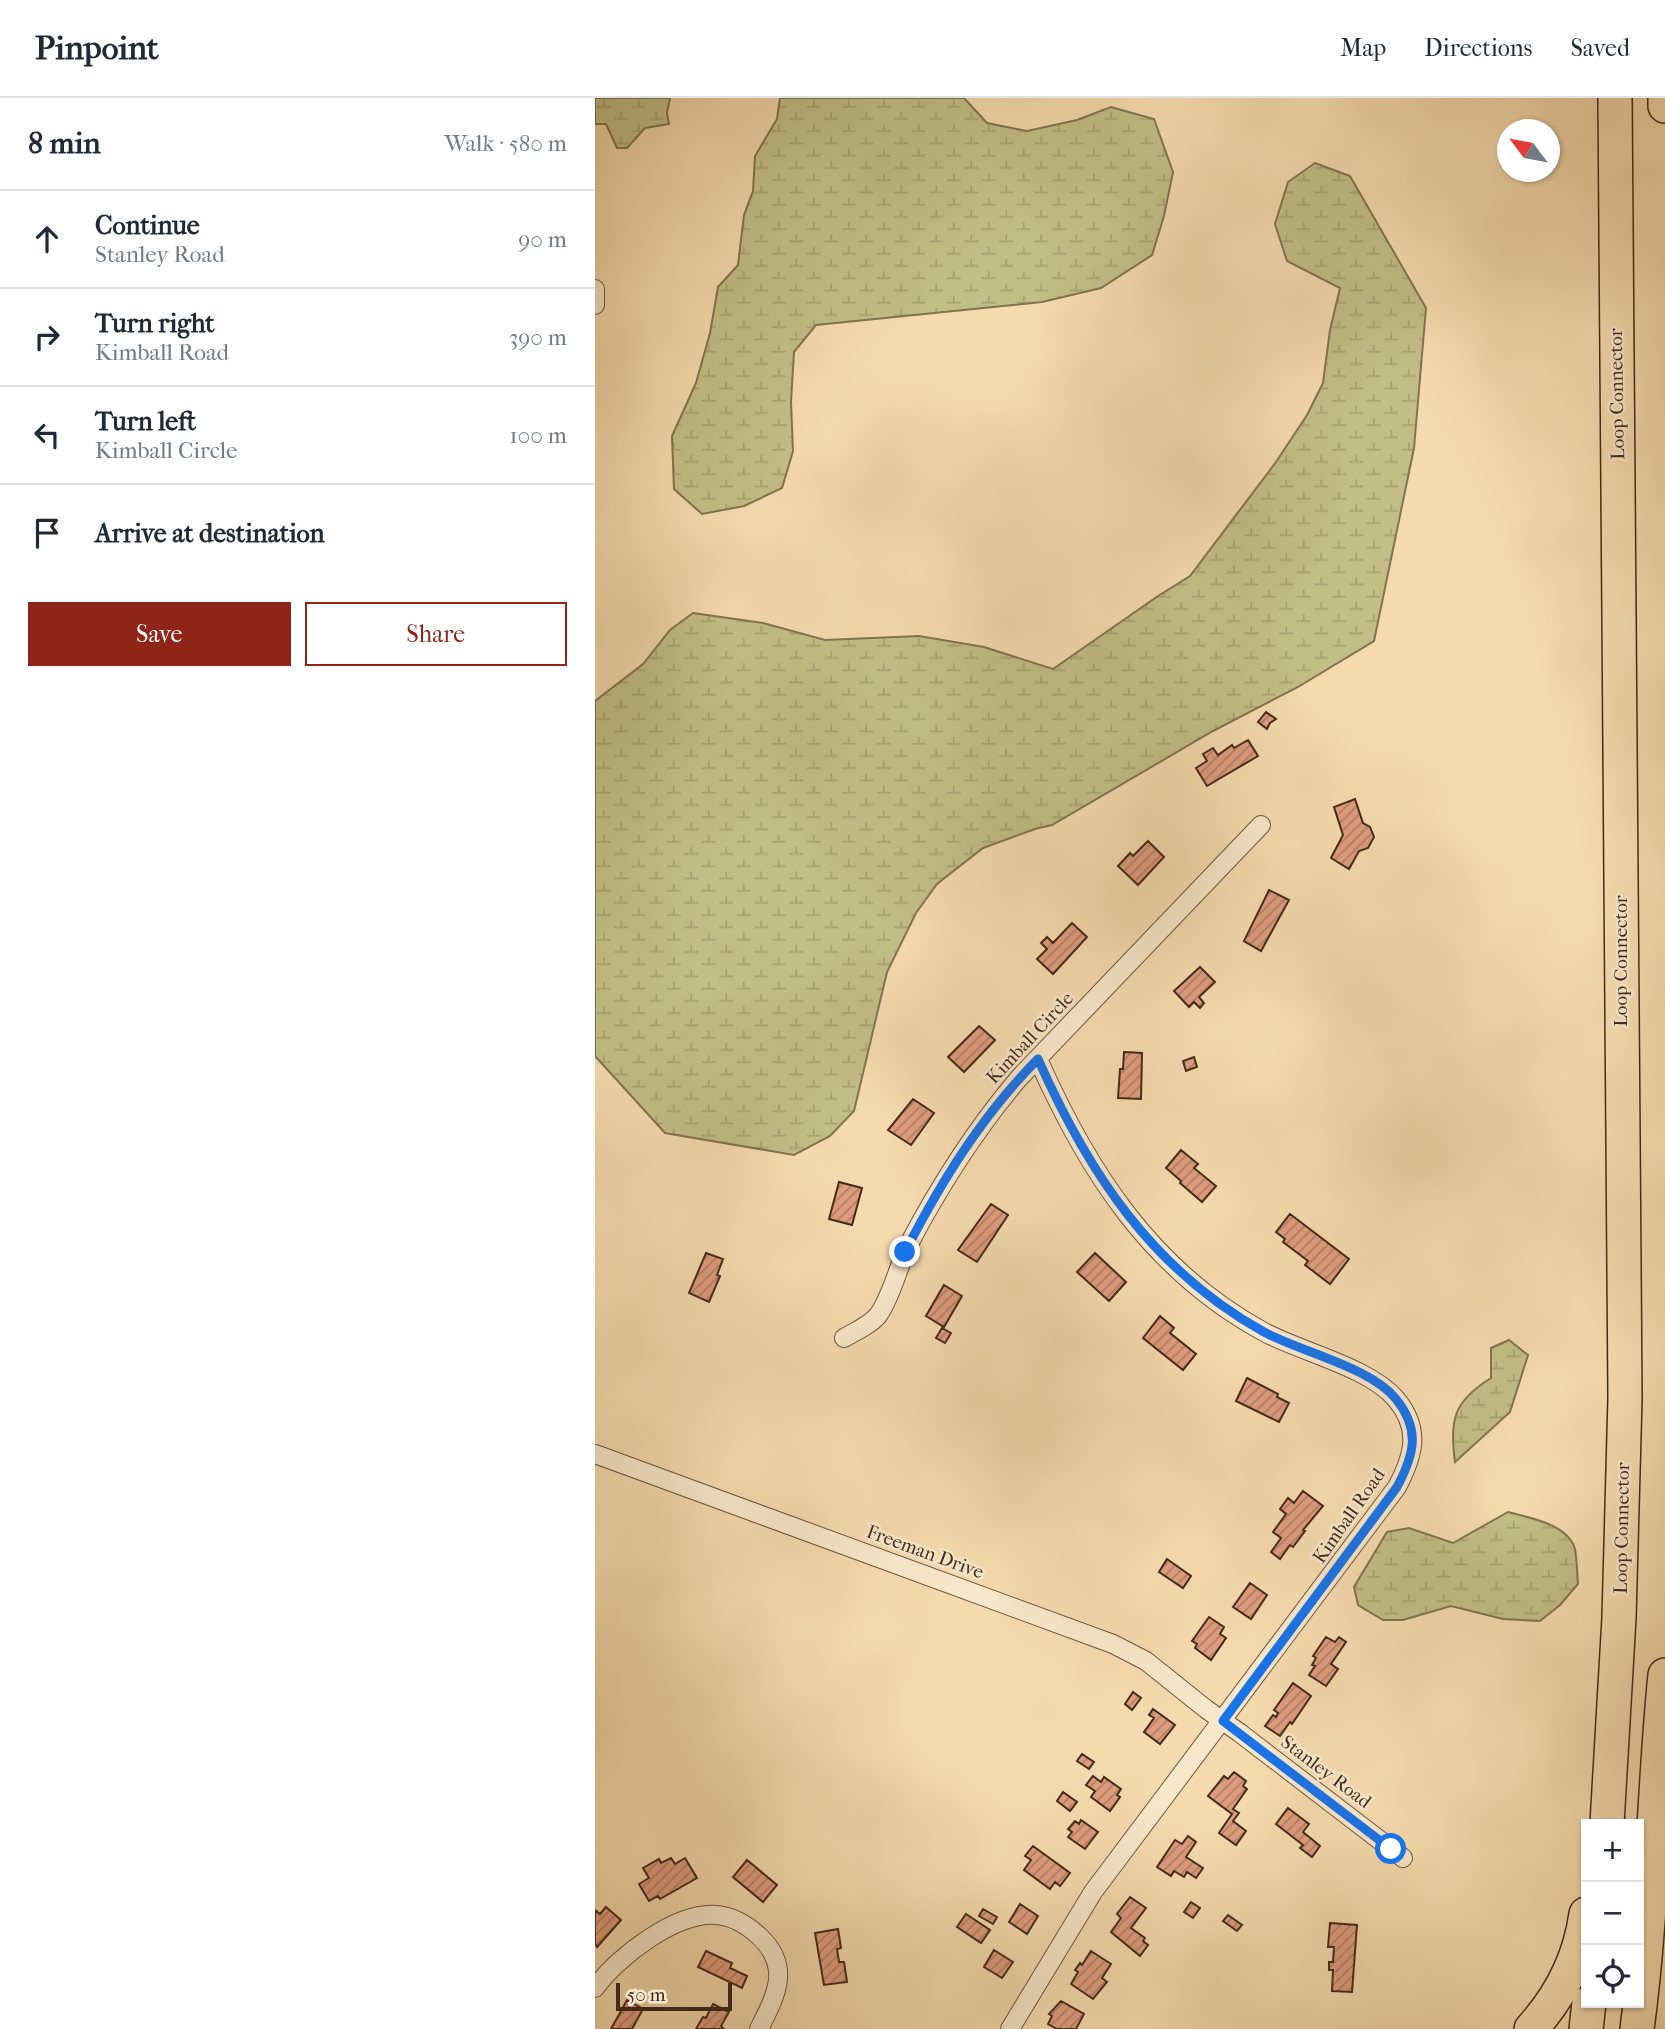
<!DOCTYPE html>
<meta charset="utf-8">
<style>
body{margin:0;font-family:"IM FELL French Canon",serif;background:#f6f6f7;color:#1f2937}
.controls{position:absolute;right:21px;bottom:21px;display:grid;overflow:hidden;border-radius:0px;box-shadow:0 2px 5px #0004}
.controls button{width:63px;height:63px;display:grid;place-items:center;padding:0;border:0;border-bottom:2px solid #e0e1e3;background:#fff;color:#1f2937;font:35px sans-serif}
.compass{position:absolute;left:902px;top:21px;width:63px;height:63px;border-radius:50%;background:#fff;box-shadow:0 2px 5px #0004;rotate:302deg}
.scale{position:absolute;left:21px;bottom:18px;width:116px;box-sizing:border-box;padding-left:7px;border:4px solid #442a1b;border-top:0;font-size:19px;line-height:24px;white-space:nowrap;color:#442a1b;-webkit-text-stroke:5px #f8e7ca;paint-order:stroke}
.stop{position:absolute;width:21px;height:21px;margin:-16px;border:5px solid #1a73e8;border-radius:50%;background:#fff}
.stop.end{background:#1a73e8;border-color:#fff;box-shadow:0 2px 7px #0008}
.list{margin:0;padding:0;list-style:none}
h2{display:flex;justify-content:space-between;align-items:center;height:91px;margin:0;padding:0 28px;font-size:30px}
h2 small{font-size:23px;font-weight:400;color:#747a83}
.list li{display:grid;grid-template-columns:46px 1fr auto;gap:21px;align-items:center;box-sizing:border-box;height:98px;padding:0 28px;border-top:2px solid #e0e1e3}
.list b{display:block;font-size:26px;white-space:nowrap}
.list p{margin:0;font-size:23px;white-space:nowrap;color:#747a83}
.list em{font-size:23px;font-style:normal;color:#747a83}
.actions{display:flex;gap:14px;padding:21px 28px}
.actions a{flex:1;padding:16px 0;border:2px solid #8f2418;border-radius:0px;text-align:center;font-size:24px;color:#8f2418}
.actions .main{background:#8f2418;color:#fff}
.icon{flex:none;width:38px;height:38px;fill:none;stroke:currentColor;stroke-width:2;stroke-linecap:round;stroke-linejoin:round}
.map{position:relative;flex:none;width:1070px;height:1931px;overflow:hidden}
header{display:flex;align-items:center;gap:42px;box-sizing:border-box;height:98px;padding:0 35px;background:#fff;border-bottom:2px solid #e0e1e3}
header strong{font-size:33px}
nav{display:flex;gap:38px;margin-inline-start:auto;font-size:24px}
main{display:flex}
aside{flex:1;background:#fff}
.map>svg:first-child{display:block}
</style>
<header>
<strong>Pinpoint</strong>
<nav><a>Map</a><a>Directions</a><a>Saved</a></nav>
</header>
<main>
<aside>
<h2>8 min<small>Walk · 580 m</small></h2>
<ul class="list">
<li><svg class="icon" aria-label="ahead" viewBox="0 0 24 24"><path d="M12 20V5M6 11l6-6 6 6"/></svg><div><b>Continue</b><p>Stanley Road</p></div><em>90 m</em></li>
<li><svg class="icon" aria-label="right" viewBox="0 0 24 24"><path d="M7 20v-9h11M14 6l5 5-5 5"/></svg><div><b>Turn right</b><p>Kimball Road</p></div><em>390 m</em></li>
<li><svg class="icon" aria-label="left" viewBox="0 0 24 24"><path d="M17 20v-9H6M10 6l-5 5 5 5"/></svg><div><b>Turn left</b><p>Kimball Circle</p></div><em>100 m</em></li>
<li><svg class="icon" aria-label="arrive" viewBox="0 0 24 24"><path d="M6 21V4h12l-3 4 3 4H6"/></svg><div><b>Arrive at destination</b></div></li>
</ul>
<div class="actions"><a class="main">Save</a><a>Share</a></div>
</aside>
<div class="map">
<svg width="1070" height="1931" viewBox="0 0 1070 1931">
<defs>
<pattern id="wetland-marsh" width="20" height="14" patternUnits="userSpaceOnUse" patternTransform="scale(1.75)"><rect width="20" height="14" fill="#c1be86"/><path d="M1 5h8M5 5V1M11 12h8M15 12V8" fill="none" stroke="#a7a373"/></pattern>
<pattern id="building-hatch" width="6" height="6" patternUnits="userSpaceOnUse" patternTransform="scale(1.75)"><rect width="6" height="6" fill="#de9c7e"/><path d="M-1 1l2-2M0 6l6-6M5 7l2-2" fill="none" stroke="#b67f66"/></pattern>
</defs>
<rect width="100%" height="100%" fill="#f5daad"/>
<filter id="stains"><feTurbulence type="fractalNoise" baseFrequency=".00286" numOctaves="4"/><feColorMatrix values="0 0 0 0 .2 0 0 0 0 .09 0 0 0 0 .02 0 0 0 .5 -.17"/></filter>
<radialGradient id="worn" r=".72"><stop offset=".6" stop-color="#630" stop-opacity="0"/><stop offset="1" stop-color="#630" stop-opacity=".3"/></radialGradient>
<path fill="url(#wetland-marsh)" stroke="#827450" stroke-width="2" d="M0 0H75L72 15 74 26 50 30 32 50H22L11 26H0Z
M185 0H369L392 25 432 33 482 22 516 9 559 21 578 74 569 118 557 157 506 190 447 204 221 227 199 254 196 304 198 353 187 390 149 408 107 416 79 391 77 338 101 285 115 235 123 189 143 167 149 117 158 93 160 58 182 21Z
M720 65 755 78 831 210 819 350 779 543 703 589 618 633 457 727 440 731 388 750 342 786 321 815 292 874 259 1013 235 1038 199 1057 70 1035 0 958V603L48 566 75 532 98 515 168 525 230 542 324 538 389 549 458 571 563 498 595 478 681 364 712 317 728 285 735 232 745 190 692 163 680 126 693 84Z
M914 1242 933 1257 915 1314 860 1364C854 1321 859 1303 896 1280V1250Z
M913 1414C935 1420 973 1426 980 1451 982 1462 982 1475 983 1486L965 1507 945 1523 908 1521 856 1508 808 1522H788L763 1507 759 1489 792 1434 814 1430 858 1445Z"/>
<path fill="url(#building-hatch)" stroke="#442a1b" stroke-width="2" d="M671 614 681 621 675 625 672 631 663 624Z
M653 642 663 658 612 688 601 670 612 663 608 656 618 650 623 657 637 647 639 650Z
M760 701 768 725 775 729 779 739 773 750 764 753 754 771 736 760 748 737 739 709Z
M553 743 569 759 543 787 523 768 535 755 538 758Z
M674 792 694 802 666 853 649 843Z
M477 825 492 839 458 876 442 861 452 851 446 845 452 839 458 845Z
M605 869 620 884 604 899 609 905 605 910 599 904 594 909 579 893Z
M384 928 400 942 369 974 353 959Z
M529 954 547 955 546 1001 523 1000 525 971H528Z
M599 959 602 969 591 973 588 963Z
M318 1001 339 1015 316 1047 293 1032Z
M586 1052 603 1066 599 1070 621 1088 607 1104 585 1085 586 1083 571 1070Z
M244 1084 267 1090 257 1127 234 1121Z
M396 1106 413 1117 382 1164 363 1152Z
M695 1116 754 1161 735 1186 710 1167 713 1163 688 1144 690 1141 681 1134Z
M111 1155 128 1161 122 1177 125 1178 114 1204 94 1195Z
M500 1155 531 1184 514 1203 482 1174Z
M349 1187 367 1198 349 1229 331 1218Z
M565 1218 579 1230 575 1235 601 1256 588 1272 548 1240Z
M347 1230 356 1235 350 1245 341 1240Z
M652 1280 683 1296 682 1299 694 1305 684 1324 641 1303Z
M708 1393 728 1408 708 1432 710 1433 698 1449 695 1447 685 1461 676 1454 686 1440 678 1434 691 1416 685 1411 693 1400 699 1405Z
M572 1461 596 1478 588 1490 564 1474Z
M655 1485 672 1497 656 1521 638 1509Z
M614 1519 629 1529 625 1536 631 1540 616 1562 600 1550 602 1546 597 1543Z
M731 1539 740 1544 744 1539 751 1544 736 1566 743 1571 731 1588 714 1577 720 1568 717 1567 721 1560 718 1558Z
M698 1585 716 1598 697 1626 695 1624 685 1638 670 1628 678 1617 681 1619 683 1615 679 1612Z
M538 1594 546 1600 537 1612 530 1606Z
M558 1611 580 1627 565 1646 549 1634 559 1620 554 1617Z
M487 1656 499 1664 494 1671 482 1663Z
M639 1674 651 1683 648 1688 652 1691 638 1711 644 1715 638 1723 651 1733 641 1747 624 1735 637 1716 613 1698 629 1678 633 1681Z
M498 1678 506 1684 509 1679 526 1691 522 1697 525 1699 515 1713 496 1699 500 1693 491 1687Z
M468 1694 482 1704 475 1713 462 1703Z
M693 1710 714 1726 708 1734 725 1748 717 1759 705 1750 708 1747 681 1726Z
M486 1722 503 1734 490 1751 473 1739 477 1734 473 1731 480 1723 484 1726Z
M593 1738 601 1744 591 1759 608 1770 601 1780 592 1774 589 1779 579 1773 576 1778 562 1769 580 1742 587 1746Z
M438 1748 475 1775 465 1788 460 1784 455 1791 429 1772 436 1762 430 1758Z
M76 1760 80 1766 90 1760 102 1780 65 1801 63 1798 54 1803 44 1786 54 1780 48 1770 64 1761 66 1765Z
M152 1762 182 1787 168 1804 138 1779Z
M535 1799 551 1810 536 1830 550 1840 548 1843 553 1847 545 1858 516 1834 526 1820 522 1816Z
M596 1804 605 1810 598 1820 589 1814Z
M425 1806 443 1818 432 1836 414 1824Z
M11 1809 26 1822 2 1849 0 1846V1812L5 1816Z
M388 1811 402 1819 398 1826 384 1818Z
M371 1816 395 1832 386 1845 362 1829Z
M633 1817 647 1827 642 1833 628 1823Z
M735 1825 762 1827 757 1894 737 1893 738 1872H734V1864H738L739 1849H733Z
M243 1831 246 1850 242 1851 244 1864H249L252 1884 229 1887 220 1835Z
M399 1852 418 1864 407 1880 389 1869Z
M111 1853 137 1865 135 1870 152 1878 147 1890 103 1869Z
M496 1853 516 1866 507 1880 512 1884 498 1901 476 1886 483 1874 480 1872 485 1865 487 1867Z
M32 1902 48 1911 37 1931H16Z
M466 1903 489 1916 481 1931H462L453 1926 457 1918 454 1916Z
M118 1906 134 1914 126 1928 129 1931H101L108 1919 111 1920Z"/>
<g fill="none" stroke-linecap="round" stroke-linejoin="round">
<g stroke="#705640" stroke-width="20">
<path id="minor" d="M0 191V207
M249 1240C261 1233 276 1227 284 1216 298 1195 303 1168 314 1146 345 1087 380 1032 424 980L666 727
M0 1356 518 1546 551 1563 611 1611 645 1635 808 1760
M0 1890C22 1859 81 1814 121 1817 138 1818 152 1827 164 1838 197 1869 181 1897 164 1931
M415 1931 498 1794 802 1389C819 1357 826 1331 801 1301 774 1269 706 1254 669 1234 557 1173 493 1074 443 961"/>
</g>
<g stroke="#442a1b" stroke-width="36">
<path id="motorway" d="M1070 0V8
M1012 1726 1024 1520 1030 1300 1020 0
M936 1931C966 1898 985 1860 991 1816
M991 1931 994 1905
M1042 1931C1058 1814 1058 1695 1070 1577"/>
</g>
<use href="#minor" stroke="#f8e7ca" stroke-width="18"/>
<use href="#motorway" stroke="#f5daad" stroke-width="33"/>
</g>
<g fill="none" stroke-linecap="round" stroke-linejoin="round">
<path stroke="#1a73e8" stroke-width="9" d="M310 1154C346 1084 387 1017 443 961 493 1074 557 1172 669 1234 706 1254 775 1269 801 1301 826 1332 819 1357 802 1389L628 1623 796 1751"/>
</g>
<g text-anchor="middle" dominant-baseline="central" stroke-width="5" stroke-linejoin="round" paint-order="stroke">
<g font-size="19" fill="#442a1b" stroke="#f8e7ca">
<text transform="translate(1022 296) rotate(-91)">Loop Connector</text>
<text transform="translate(1026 863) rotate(-90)">Loop Connector</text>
<text transform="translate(435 940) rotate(-47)">Kimball Circle</text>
<text transform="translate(754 1418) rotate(-55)">Kimball Road</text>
<text transform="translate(1027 1430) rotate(-89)">Loop Connector</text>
<text transform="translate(330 1454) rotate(20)">Freeman Drive</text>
<text transform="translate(731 1674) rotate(37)">Stanley Road</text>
</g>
</g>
<rect width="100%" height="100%" filter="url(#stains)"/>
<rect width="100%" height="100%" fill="url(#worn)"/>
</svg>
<div class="controls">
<button>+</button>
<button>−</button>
<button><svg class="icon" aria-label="locate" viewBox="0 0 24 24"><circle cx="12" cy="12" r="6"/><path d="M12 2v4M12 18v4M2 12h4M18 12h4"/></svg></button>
</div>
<svg class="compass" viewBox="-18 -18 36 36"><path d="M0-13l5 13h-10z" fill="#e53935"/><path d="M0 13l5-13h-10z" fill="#747a83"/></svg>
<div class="scale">50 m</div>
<div class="stop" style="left:796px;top:1751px"></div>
<div class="stop end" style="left:310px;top:1154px"></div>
</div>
</main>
